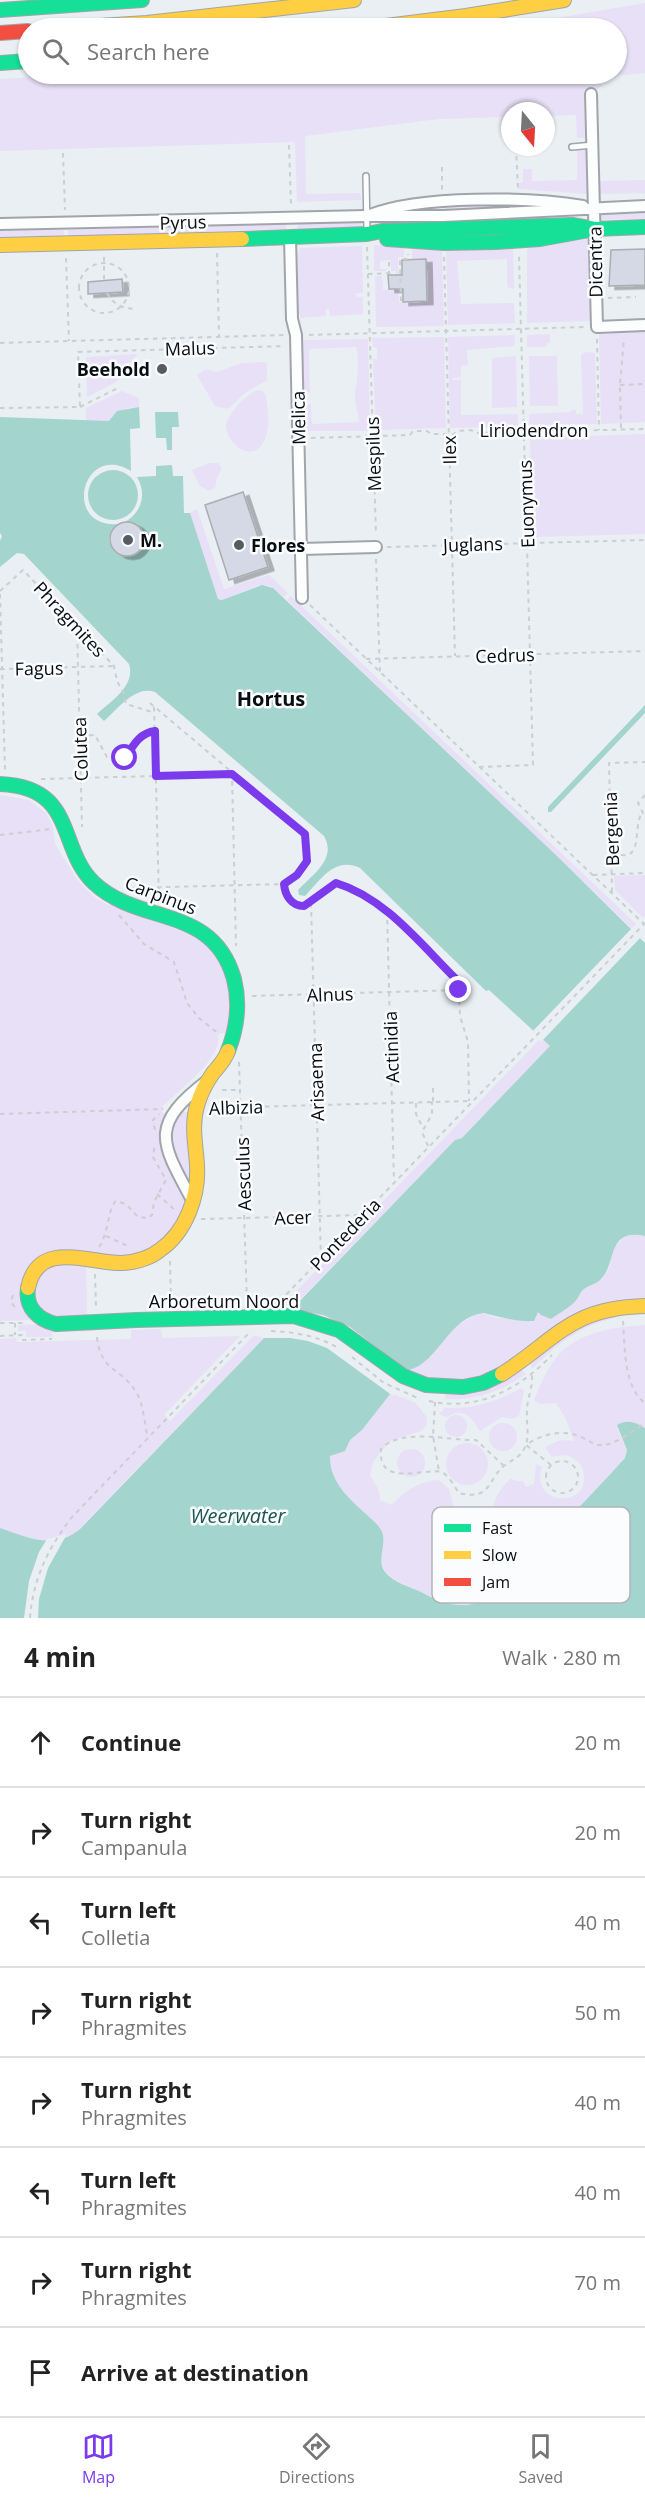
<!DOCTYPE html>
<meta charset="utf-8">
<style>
body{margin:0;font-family:"Open Sans",sans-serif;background:#f2f2f2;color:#222}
.compass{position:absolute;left:501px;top:102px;width:54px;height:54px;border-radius:50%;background:#fff;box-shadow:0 2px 4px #0004;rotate:162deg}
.stop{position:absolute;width:18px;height:18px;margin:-14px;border:4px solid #7c3aed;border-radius:50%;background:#fff}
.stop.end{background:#7c3aed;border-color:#fff;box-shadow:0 2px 6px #0008}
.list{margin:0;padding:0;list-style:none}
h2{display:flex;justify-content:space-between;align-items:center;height:78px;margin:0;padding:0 24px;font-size:26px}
h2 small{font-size:20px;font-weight:400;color:#767676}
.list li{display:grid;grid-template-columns:39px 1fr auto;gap:18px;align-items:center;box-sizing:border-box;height:90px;padding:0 24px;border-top:2px solid #e0e0e0}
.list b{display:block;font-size:22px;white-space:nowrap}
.list p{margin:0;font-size:20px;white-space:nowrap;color:#767676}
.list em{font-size:20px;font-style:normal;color:#767676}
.icon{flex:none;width:33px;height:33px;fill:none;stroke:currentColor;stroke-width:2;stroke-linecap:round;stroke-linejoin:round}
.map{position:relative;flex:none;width:645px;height:1618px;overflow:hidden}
.search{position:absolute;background:#fff;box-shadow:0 2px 4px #0004;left:18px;right:18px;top:18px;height:66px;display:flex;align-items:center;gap:15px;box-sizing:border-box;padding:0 21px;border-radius:33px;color:#767676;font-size:22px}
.sheet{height:798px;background:#fff}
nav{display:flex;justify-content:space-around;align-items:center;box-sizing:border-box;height:84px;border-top:2px solid #e0e0e0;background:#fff;font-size:16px;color:#767676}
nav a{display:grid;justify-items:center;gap:3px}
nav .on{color:#7c3aed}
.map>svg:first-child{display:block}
</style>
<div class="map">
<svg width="645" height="1618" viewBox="0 0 645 1618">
<defs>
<filter id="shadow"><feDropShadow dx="6" dy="3.5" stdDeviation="0" flood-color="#0004"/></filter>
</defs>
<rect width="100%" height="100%" fill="#eaeff4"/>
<path fill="#e7e0f6" d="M645 3V73L602 77V86L597 89 584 90 585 138H577L576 115 546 116V111H510V117L439 119 305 136 306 194 360 193 361 200 297 202 295 142 0 151V79L89 74H616V28H497Z
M577 150H586L587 194 519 189V183L523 182V169H532V181L577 180Z
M645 180V193L599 194 598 181Z
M516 203V210L445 212 444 205Z
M645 213V219L600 220 599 215Z
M361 221V227L298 229V223Z
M286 223V229L68 236V230Z
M64 230V236L0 237V231Z
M588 239 591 321 527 323V247Z
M374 245 404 247V257H398L399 302 427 301 426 259H412V248L442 249 444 326 376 327 375 276H382L383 290 396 289V271H391V260L380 261V269H386V271H374Z
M362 246 363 293H356L357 297H363V314L330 316 329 309H326V316L301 318 300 314 296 313C302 292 292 268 300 248Z
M513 248 514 289 507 287V259L457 261 461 304 514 303 515 323 448 325 446 249Z
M645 331V422L601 424 599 333Z
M550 334V343H547L546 347H527V335Z
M515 335 514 346 467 350 468 365 461 366V377L453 378V380H461V415L518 414V427L450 428 448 337Z
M444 337 446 428 376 430 373 359H377V348L373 347 372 338Z
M368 339 370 431H304L303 404H311L312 423 314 424 359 422C359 412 354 405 355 395 357 379 360 363 356 347L309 349 310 392H302L301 340Z
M585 352 595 353 597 424 529 425V414L571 412V410H576V414H583L581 355Z
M138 354 128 364 118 381 87 397 86 357Z
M516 356 517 407 492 408V358Z
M557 356 558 406H530L529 356Z
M264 362 267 364V380L245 393 228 409 215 406 197 375 206 369 217 372 242 363Z
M258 390 263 391 266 396C268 411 271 429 263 443 251 464 225 442 226 424 230 412 246 394 258 390Z
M122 391 139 398V407L126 408 109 421H86V408Z
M645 434V534L533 537 530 438Z
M209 463H218L222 469 217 477 215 488 209 491 200 486 192 470Z
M197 509 224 589 269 575 288 593 284 597 270 586 259 585 222 600 218 598 190 515V513Z
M291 596 636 924 632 929 557 856 287 600Z
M0 795 29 800 46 813 53 827 55 844 78 881 95 898 108 905 117 903 200 936 214 952 231 986 230 1034 222 1033 218 1035C223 1058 178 1091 163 1106L162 1113H166L161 1129 162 1146 184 1201 183 1211 171 1233 144 1253 33 1266 35 1320 0 1321Z
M645 875V916L643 918 615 890 614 876Z
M541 1038 551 1046 462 1138 455 1140 290 1310H278Z
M177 1112H192L191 1189C175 1158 165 1147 177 1112Z
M635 1234 645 1236V1300L622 1301 486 1377 441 1382 408 1371C426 1361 432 1350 447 1335 456 1325 468 1319 479 1313 487 1313 492 1318 499 1318 510 1318 521 1322 534 1321L538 1311 579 1294C586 1286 596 1285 603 1278 617 1263 605 1241 635 1234Z
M58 1262 86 1263 87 1316 57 1319 38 1308 33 1289 42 1270Z
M614 1312 615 1318C581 1325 557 1344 533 1368L529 1364 574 1326Z
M41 1324 94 1325 95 1331 52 1332V1337H26V1331H18V1325Z
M645 1325V1428L641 1425 617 1428 627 1450 625 1458 538 1551 523 1576 508 1590 494 1598 462 1605 445 1603 423 1593 395 1580 385 1572 381 1560 383 1543 377 1525 352 1502 337 1483 329 1468 330 1456 345 1451 350 1440 362 1430 391 1393 416 1403 427 1418 426 1426 421 1431 392 1440 383 1449 373 1462 370 1475 379 1491 380 1500 392 1505C405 1490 420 1481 439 1480L449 1489 455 1512 478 1527 498 1552 505 1547C490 1517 486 1503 511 1478L515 1481H523L526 1487 534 1484 536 1464 542 1467C529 1505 587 1510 584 1475 583 1470 582 1465 578 1462 571 1454 561 1454 552 1457L545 1447 560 1440 574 1441 566 1419 556 1403 540 1404 534 1400C540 1386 546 1371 556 1358 576 1332 615 1327 645 1325Z
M161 1329 162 1338 240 1336 164 1415 170 1421 253 1336 265 1337 75 1533C48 1547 27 1537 0 1528V1339L16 1338 17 1342 131 1339V1330Z
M522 1370 526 1374C502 1391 475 1401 445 1399L446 1392 502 1382Z
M521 1388 524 1391 519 1416 513 1419 502 1417 480 1431C471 1416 463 1407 447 1417L439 1414 445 1408C472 1409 498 1402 521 1388Z
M445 1426a11 11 0 1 1 22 0a11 11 0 1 1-22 0Z
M489 1437a14 14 0 1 1 28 0a14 14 0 1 1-28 0Z
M446 1464a21 21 0 1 1 42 0a21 21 0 1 1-42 0Z
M397 1463a14 14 0 1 1 28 0a14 14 0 1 1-28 0Z"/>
<path fill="#a3d4ce" d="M139 407 140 428 130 429 131 471C82 441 61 529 119 524 84 553 155 571 143 534 141 525 133 523 125 522 142 512 147 494 137 477L156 476V466L172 465 173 476H183L184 513H190L218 599 222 600 262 585 273 588 557 856 645 943V1236C606 1228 617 1264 601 1279 596 1285 587 1285 582 1291 580 1293 579 1296 577 1299 571 1307 559 1313 551 1319L541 1315 538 1312 534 1321C516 1322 500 1317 484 1313 449 1316 439 1362 409 1370L362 1430 350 1440 345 1451 330 1456C329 1481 349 1499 367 1515 372 1520 379 1525 382 1532 387 1545 376 1560 385 1572 393 1582 410 1587 421 1592 429 1596 438 1601 446 1603 473 1610 507 1597 523 1574 533 1562 540 1549 550 1538 575 1511 601 1485 625 1458L627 1450 617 1425C627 1419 636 1422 645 1428V1618H0V1528C29 1538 54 1550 80 1529L455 1140 462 1138 550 1046 489 990 486 991 360 868C335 856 321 879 305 896L299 895 298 890C313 874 337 859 324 836L155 692C135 685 118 709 104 721L97 714C111 701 136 686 129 664L24 554 17 553 0 567V541L2 536 0 533V417L109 421 117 411Z
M155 412H178L179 427H172V450H167L166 438H156Z
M88 495a25 25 0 1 1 50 0a25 25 0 1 1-50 0Z
M645 705V713L551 812H548V807Z"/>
<path fill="#eaeff4" d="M633 927 642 936 541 1042 531 1033Z
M287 1309 323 1315 350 1327 410 1373 393 1396 327 1348 308 1341 290 1338H260Z
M67 1534 48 1568 39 1599 38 1618H24L29 1581 39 1552 47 1539Z"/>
<path fill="#d5d9e5" stroke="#aaadb1" stroke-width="1.5" filter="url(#shadow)" d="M645 249V285L609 286 611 250Z
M426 259 427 301 403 302V289H389L388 275H402V260Z
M122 279 123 292 88 294V282Z
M243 492 268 567 229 580 205 505Z
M110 539a17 17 0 1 1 34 0a17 17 0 1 1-34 0Z"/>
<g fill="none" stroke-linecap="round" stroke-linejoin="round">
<g stroke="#a1a5a9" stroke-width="8">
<path id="lane" d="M572 147 593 145
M366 176 367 232"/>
</g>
<g stroke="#a1a5a9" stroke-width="14">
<path id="street" d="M591 94 597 327 645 325
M370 215C420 195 529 197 583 206
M0 224 366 216H443L645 206
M290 238 292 319 296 335 302 598
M301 549 376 547
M192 1200C160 1141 149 1125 208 1080"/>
</g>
<g stroke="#a1a5a9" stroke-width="16">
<path id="fast" d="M0 10 142 0
M0 63 28 61
M242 239 367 234 382 231 572 225 595 229
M387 239 444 243 497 242 540 239 595 229 645 227
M0 784C77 787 57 848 94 883 140 926 213 904 234 979 240 1003 237 1028 228 1051
M28 1288C25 1307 38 1320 56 1324L136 1320 294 1316 339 1330 403 1376 426 1385 463 1387 483 1383 502 1374"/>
</g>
<g stroke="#a1a5a9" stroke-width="16">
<path id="slow" d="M68 28 147 23 354 0
M370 28 466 16 564 0
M0 245 242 239
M28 1288C38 1238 91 1264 122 1263 136 1262 149 1259 160 1250 186 1232 199 1196 197 1165 196 1146 191 1126 197 1106 200 1095 206 1083 213 1073 219 1066 225 1060 228 1051
M502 1374C558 1338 570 1308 645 1306"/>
</g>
<g stroke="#a1a5a9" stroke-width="16">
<path id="jam" d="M0 33 28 31"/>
</g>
<path stroke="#ccced0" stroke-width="2" stroke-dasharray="4.5 4.5" stroke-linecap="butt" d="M289 145 291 205
M516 147 518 189
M63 153 65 210
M442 167V191
M367 247 376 535
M217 253 219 337
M104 257V281
M444 257 455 656
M66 258 69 341
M389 262V273
M79 288a25 25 0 1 1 50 0a25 25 0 1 1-50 0Z
M368 274 394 273
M107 293C113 305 124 309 137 309
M608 298 636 297
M401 301 400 259H408V254
M309 335 585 327
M597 339 599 430
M0 343 285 335
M620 385 645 384
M80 407 120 387
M0 408 80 407 78 352 285 346
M621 428 620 385 624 338
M311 438 410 435 413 431H427L431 434H454L457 431 471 430 476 433 645 429
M387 547 645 540
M376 559 380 673
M0 591 23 570 114 666 117 681 124 694 126 704 155 713
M0 594 5 771
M310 605 644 924
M77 626 82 827
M366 659 645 651
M0 669 114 666
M150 703 305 834C312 856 305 874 284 884 285 891 285 896 292 901 307 915 320 893 333 884 367 881 434 957 458 981L460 1016 468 1042 469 1101
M154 707 159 899
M80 736 95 735 107 757C129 770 132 733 155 731
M479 767 533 765 519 256
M41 779 232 774 236 946
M645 795 638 803 645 817
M0 835 52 829
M612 854C616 854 623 856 627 855 641 852 634 823 642 813
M593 875 645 873
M130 888 284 884
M612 892 609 763 645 762
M311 903 321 1260
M387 911 394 1181
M119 915 144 944 174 962 187 1003 199 1018 219 1034
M252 996 459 990
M239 1062 247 1302
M433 1088V1102
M222 1090H240
M416 1103V1114L423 1128
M211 1108 469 1101
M0 1114 163 1109
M155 1130 153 1120 159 1114
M428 1146 422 1132 432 1114V1102
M157 1194 175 1210
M201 1219 363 1215
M106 1236 130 1247
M99 1247C109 1233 108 1207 116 1201L126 1204 138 1217 148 1218 152 1215 154 1202 166 1180 153 1157 155 1144
M170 1261 171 1303
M95 1274 96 1307
M13 1295 11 1302 17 1310
M280 1301 645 923
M623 1321C625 1345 623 1387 645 1403
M0 1323H24
M15 1323V1335
M271 1331C296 1332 318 1336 340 1349
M0 1336 23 1335V1340L52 1339
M97 1337C101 1373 120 1366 136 1392 144 1404 144 1424 148 1438
M352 1357 384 1383 420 1399
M429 1401C478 1412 519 1389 552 1355
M435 1402 433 1436 439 1471
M546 1477a16 16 0 1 1 32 0a16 16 0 1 1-32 0Z
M551 1465 526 1445C542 1434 565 1428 583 1438 589 1440 593 1445 600 1445 615 1446 633 1430 645 1423
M504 1466 476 1440C450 1441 401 1427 381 1449 377 1489 427 1467 441 1472 449 1475 454 1486 459 1493 492 1501 487 1479 505 1465 513 1459 521 1457 525 1447 530 1436 526 1423 527 1411 527 1398 533 1388 532 1375
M30 1618C33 1579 48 1548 72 1517L251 1331"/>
<use href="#lane" stroke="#fcfdfd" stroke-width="5"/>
<use href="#street" stroke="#fcfdfd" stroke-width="10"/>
<use href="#fast" stroke="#16e098" stroke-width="14"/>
<use href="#slow" stroke="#ffcf43" stroke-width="14"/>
<use href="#jam" stroke="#f24e42" stroke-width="14"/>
</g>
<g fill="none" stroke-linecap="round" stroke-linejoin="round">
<path stroke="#7c3aed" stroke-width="8" d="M125 758C133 746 139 733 155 731L156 776 232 774 305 834 307 861 297 875 284 884C285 895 291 906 304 906L336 883C386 898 422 946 458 981L459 990"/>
</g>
<g fill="#585c60" stroke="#fafcfe" stroke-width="2">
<circle cx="162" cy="369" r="6"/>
<circle cx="128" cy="540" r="6"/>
<circle cx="239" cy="545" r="6"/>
</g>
<g text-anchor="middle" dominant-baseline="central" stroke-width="5" stroke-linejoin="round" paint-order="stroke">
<g font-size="18" fill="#0a0d10" stroke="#fafcfe">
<text transform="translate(183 222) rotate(-2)">Pyrus</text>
<text transform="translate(595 262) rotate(-91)">Dicentra</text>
<text transform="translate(190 348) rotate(-2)">Malus</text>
<text transform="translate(298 418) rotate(-91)">Melica</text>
<text x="534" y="430">Liriodendron</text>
<text transform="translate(449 450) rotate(-91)">Ilex</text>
<text transform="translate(373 454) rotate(-92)">Mespilus</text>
<text transform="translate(526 504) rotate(-92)">Euonymus</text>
<text transform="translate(473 544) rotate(-2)">Juglans</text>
<text transform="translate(70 619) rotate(47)">Phragmites</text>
<text transform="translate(505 655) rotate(-2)">Cedrus</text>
<text transform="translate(39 668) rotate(-1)">Fagus</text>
<text transform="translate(80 749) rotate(-92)">Colutea</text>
<text transform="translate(611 829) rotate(-92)">Bergenia</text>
<text transform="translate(161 895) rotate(21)">Carpinus</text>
<text transform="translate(330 994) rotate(-2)">Alnus</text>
<text transform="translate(391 1047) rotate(-92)">Actinidia</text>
<text transform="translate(316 1082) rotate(-92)">Arisaema</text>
<text transform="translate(236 1107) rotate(-2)">Albizia</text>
<text transform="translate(243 1174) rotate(-92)">Aesculus</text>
<text transform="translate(293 1217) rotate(-2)">Acer</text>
<text transform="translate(345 1234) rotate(-46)">Pontederia</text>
<text x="224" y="1301">Arboretum Noord</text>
</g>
<g font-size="18" font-weight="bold" fill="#0a0d10" stroke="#fafcfe" text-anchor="start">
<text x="150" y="369" text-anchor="end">Beehold</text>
<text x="140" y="540">M.</text>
<text x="251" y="545">Flores</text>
</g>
<g font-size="20" font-weight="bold" fill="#0a0d10" stroke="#fafcfe">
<text x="271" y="698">Hortus</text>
</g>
<g font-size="20" font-style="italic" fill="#1c564e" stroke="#fafcfe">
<text x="238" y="1515">Weerwater</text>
</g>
</g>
<rect x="432" y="1507" width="198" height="96" rx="9" fill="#fafcfe" stroke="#b2b4b7" stroke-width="1.5"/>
<rect x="444" y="1524" width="27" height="8" fill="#16e098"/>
<rect x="444" y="1551" width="27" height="8" fill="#ffcf43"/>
<rect x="444" y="1578" width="27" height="8" fill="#f24e42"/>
<g font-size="16" fill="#0a0d10">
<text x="482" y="1534">Fast</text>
<text x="482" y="1561">Slow</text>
<text x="482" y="1588">Jam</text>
</g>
</svg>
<svg class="compass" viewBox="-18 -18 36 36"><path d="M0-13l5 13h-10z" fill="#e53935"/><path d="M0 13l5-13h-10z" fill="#767676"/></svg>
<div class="stop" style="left:125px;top:758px"></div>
<div class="stop end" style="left:459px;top:990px"></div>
<div class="search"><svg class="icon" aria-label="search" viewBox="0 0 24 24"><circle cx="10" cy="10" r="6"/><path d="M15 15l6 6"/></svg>Search here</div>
</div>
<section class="sheet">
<h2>4 min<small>Walk · 280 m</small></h2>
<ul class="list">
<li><svg class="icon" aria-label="ahead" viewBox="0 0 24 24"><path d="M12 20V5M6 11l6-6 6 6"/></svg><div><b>Continue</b></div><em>20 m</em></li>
<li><svg class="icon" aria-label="right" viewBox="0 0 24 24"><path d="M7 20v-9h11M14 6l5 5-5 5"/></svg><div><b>Turn right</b><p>Campanula</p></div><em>20 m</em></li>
<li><svg class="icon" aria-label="left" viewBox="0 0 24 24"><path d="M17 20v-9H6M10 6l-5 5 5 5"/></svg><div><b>Turn left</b><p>Colletia</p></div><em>40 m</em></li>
<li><svg class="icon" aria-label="right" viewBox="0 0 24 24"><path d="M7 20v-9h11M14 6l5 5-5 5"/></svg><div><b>Turn right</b><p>Phragmites</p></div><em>50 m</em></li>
<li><svg class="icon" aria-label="right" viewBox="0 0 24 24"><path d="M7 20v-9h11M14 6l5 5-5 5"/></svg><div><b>Turn right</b><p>Phragmites</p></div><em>40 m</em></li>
<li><svg class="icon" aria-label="left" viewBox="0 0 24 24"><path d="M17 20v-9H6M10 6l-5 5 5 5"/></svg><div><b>Turn left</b><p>Phragmites</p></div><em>40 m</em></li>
<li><svg class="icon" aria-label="right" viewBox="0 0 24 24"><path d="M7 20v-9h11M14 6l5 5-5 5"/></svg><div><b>Turn right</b><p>Phragmites</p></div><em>70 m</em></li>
<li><svg class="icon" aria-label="arrive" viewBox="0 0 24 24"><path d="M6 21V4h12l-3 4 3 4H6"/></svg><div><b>Arrive at destination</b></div></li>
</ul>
</section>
<nav>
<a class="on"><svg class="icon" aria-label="map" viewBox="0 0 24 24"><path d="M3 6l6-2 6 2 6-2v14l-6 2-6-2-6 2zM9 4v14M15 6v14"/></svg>Map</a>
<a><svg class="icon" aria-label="directions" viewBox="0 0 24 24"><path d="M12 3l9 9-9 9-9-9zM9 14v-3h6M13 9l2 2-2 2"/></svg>Directions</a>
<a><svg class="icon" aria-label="saved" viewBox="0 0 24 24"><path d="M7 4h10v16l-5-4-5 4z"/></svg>Saved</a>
</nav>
